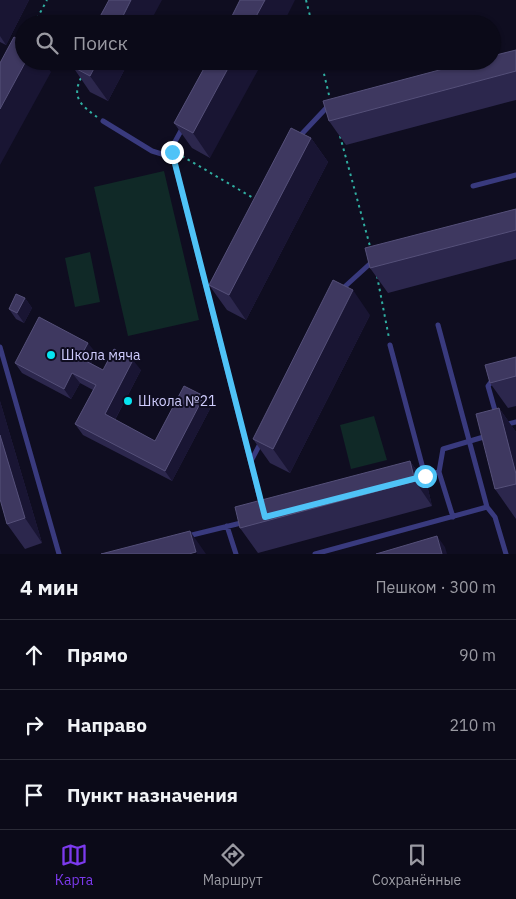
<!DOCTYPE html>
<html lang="ru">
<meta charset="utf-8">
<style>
body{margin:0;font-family:"IBM Plex Sans",sans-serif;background:#141321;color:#f1f3f6}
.stop{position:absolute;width:15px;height:15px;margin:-11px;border:4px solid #4fc3f7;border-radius:50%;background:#fff}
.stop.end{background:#4fc3f7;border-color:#fff;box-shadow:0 1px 5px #0008}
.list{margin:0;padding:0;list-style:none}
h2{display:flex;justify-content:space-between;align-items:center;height:65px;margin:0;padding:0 20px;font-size:21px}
h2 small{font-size:16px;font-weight:400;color:#9a9aa2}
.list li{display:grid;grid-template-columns:32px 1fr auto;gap:15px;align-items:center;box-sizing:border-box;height:70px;padding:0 20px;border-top:1px solid #2b2b37}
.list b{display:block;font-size:19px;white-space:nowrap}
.list em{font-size:16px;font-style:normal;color:#9a9aa2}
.icon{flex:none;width:28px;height:28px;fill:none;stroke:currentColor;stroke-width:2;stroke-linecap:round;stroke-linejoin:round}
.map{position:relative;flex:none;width:516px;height:554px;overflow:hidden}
.search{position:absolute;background:#0b0a18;box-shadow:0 1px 4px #0004;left:15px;right:15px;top:15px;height:55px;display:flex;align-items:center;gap:12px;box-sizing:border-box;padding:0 18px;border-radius:28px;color:#9a9aa2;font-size:19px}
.sheet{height:275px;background:#0b0a18}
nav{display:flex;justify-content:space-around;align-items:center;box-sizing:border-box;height:70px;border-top:1px solid #2b2b37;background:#0b0a18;font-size:14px;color:#9a9aa2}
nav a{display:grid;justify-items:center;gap:2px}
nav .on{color:#7c3aed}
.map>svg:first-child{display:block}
</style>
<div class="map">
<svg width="516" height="554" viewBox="0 0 516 554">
<rect width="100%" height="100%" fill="#0f0d20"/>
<path fill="#102927" d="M164 171 199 320 128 336 94 187Z
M90 252 100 302 75 307 65 258Z
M374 416 387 460 351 469 340 425Z"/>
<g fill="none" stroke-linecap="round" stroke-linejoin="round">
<path stroke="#30aea1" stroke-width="2" stroke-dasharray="2.5 4" stroke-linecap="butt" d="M306 0 312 24
M34 24 47 0
M321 61 329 95
M81 78C71 98 82 106 97 117
M340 136 371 250
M182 156 255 199
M377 276 389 338"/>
<path stroke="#393a7e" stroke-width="5" d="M65 61 79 68
M103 121 152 151 165 155 172 153
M183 127 171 149 262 507
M298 138 330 104
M473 186 516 175
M340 291 373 261
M438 325 487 507 495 517 506 554
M390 345 425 476
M0 347 59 554
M494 378 488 386 496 414
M504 425 516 422
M251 461 261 442
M439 472 453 517
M416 478 439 472 443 449 487 436
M227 526 236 554
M188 536 245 522
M315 554 487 507"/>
</g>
<path fill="#2c274d" d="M0 0H29L6 45 0 42Z
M516 50V100L346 145 329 121Z
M76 61H129L108 101 90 92 73 67Z
M208 61 210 158 192 148 174 123Z
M311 138 328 162 246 320 227 310 209 285Z
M516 209V259L388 293 370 268Z
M25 298 32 308 24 323 16 319 9 309Z
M370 315 290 473 270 463 253 439Z
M96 353 91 363 103 370H141L115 420 155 441 211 407 172 481 83 435 75 424 93 390 80 383 71 399 22 373 15 363Z
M516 357V406L508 408 490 383Z
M0 401 42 543 25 549 7 524Z
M499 408 516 432V519L495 489Z
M410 461 427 485 432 506 258 553 240 528Z"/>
<path fill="#191533" d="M0 0H29L6 45 0 36Z
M131 0H162L149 24H119Z
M265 0H295L283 24H252Z
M26 61H43L51 72 0 165V109Z
M98 61H129L108 101 90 76Z
M232 61H263L210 158 193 133Z
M311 138 328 162 246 320 229 295Z
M353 290 370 315 290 473 273 449Z
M25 298 32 308 24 323 17 313Z
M88 343 96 353 88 368 80 358Z
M133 360 141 370 112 425 105 414Z
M72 373 80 383 71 399 64 389Z
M204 396 211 407 172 481 165 471Z
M0 401 42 543 25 518 0 435Z
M499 408 516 432V474Z
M410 461 427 485 432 506 415 481Z
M190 531 206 554H197L196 552Z
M437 536 445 547 447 554H442Z"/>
<path fill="#3e3860" stroke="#555079" d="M109 0H131L119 24H96Z
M240 0H265L252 24H228Z
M14 37 24 42V61H26L0 109V63Z
M516 50V71L329 121 323 101 473 61H492V56Z
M76 61H98L90 76 73 67Z
M208 61H232L193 133 174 123Z
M291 128 311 138 229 295 209 285Z
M516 209V230L370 268 365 248Z
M333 280 353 290 273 449 253 439Z
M16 294 25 298 17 313 9 309Z
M39 317 88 343 80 358 103 370 114 349 133 360 105 414 155 441 184 386 204 396 165 471 75 424 96 385 72 373 64 389 15 363Z
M516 357V376L490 383 485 365Z
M499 408 516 474V484L495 489 476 414Z
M0 435 25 518 7 524 0 499Z
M410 461 415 481 240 528 235 507Z
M190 531 196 552 189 554H101Z
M437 536 442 554H376Z"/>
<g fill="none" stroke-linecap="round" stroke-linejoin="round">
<path stroke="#4fc3f7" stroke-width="6" d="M172 152 265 517 425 476"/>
</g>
<g fill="#06e4f1" stroke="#0f0d20" stroke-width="2">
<circle cx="51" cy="355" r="5"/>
<circle cx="128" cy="401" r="5"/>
</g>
<g text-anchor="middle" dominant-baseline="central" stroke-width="4" stroke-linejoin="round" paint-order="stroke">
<g font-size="14" fill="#d0cdfe" stroke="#0f0d20" text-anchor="start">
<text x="61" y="355">Школа мяча</text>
<text x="138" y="401">Школа №21</text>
</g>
</g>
</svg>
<div class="stop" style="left:425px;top:476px"></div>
<div class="stop end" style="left:172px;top:152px"></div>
<div class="search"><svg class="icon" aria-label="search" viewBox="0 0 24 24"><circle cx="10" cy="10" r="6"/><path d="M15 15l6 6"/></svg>Поиск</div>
</div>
<section class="sheet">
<h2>4 мин<small>Пешком · 300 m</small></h2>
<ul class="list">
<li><svg class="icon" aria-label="ahead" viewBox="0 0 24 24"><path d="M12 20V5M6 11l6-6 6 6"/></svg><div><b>Прямо</b></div><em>90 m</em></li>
<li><svg class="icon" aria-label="right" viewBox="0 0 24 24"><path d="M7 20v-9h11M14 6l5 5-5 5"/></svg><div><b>Направо</b></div><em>210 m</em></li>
<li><svg class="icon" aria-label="arrive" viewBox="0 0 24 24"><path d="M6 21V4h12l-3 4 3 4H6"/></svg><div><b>Пункт назначения</b></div></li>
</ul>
</section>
<nav>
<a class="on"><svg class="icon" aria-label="map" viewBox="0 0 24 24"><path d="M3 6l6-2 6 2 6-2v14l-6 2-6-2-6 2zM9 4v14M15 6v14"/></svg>Карта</a>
<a><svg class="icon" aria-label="directions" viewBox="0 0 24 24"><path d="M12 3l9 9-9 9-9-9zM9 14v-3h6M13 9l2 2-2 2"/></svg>Маршрут</a>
<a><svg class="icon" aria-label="saved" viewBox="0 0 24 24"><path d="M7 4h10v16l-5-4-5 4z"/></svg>Сохранённые</a>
</nav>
